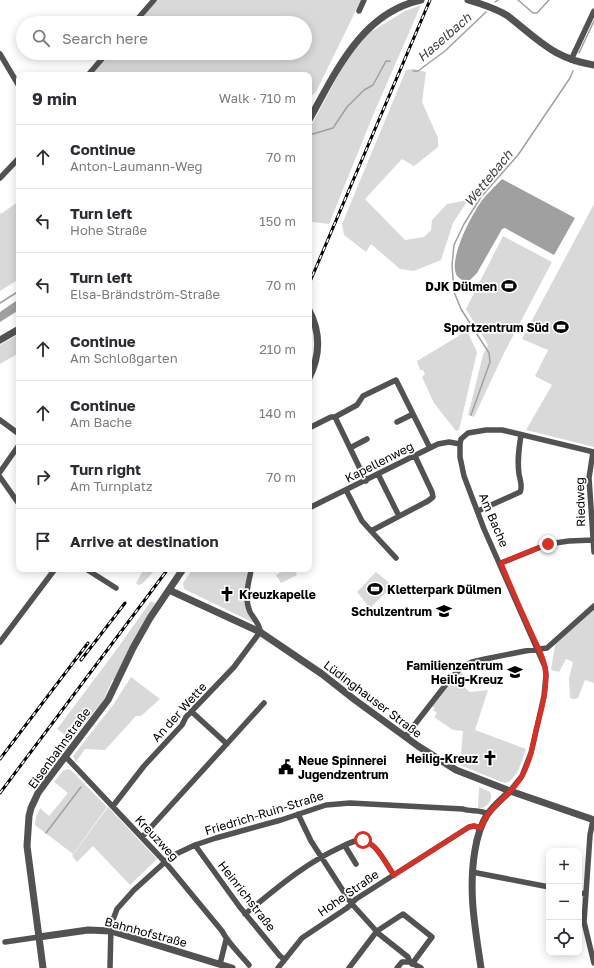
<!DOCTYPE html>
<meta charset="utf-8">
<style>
body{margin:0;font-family:"Golos Text",sans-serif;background:#f2f2f3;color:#2b2b33}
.controls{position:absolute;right:12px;bottom:12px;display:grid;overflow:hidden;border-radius:8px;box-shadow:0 2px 10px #0003}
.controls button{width:36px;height:36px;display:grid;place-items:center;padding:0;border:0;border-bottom:1px solid #e1e1e2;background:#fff;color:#2b2b33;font:20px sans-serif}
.stop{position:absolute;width:12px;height:12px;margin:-9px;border:3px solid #d93025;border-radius:50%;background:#fff}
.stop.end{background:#d93025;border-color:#fff;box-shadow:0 1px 4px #0008}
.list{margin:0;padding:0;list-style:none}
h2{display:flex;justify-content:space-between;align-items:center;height:52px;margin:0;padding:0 16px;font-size:17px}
h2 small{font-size:13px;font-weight:400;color:#7c7c81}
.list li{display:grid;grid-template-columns:26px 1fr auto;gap:12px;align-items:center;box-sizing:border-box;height:64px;padding:0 16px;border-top:1px solid #e1e1e2}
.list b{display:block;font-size:15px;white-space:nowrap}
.list p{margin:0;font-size:13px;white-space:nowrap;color:#7c7c81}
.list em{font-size:13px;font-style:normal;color:#7c7c81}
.icon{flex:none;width:22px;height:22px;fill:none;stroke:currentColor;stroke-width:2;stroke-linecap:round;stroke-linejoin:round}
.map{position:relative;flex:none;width:594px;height:968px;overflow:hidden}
.search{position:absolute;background:#fff;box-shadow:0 2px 10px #0003;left:16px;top:16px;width:296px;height:44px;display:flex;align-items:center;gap:10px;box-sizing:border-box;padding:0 14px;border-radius:22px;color:#7c7c81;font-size:15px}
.panel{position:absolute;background:#fff;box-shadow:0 2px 10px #0003;left:16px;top:72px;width:296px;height:500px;border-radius:8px}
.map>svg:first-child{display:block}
</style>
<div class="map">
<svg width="594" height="968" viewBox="0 0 594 968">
<rect width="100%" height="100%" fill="#fff"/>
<path fill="#d9d9d9" d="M156 0H361L316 92 309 98V75H90L109 53H305V23H136Z
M421 5 374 113 329 224 312 222 309 217V130L345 62 364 36 405 11Z
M414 69 426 72 422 102 438 138V147L414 166 402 159 365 199 405 240 424 237 431 230 432 220 447 204 468 200 453 223 441 260 414 271 400 269 371 244 366 252 344 235 342 224 406 70Z
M19 201V279L0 291V212L1 214Z
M594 204V447L526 430 552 385 535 376 548 350 522 339Z
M503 236 552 262 504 353 474 417 468 415 483 355 488 345 466 309Z
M467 331 477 352 459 430 456 431 434 403 422 377 425 374 423 370H420L417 361Z
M19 334V353L0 364V345Z
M144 569H156L142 584 138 585 136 583Z
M193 569H248L245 593 256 624 184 589 183 583Z
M287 569H294L297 575 281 583 276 575Z
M376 572 393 586 370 608 357 592Z
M151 601 158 605 117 680H112L104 699 72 740 57 729 114 653Z
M594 610V683L585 680 578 698 574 699 570 698 569 678 573 662 566 659 559 672 551 670 555 645 557 642Z
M462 672 465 688 470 692 488 690 475 730 526 749C523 758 516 783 504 783L460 765 463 731 453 730 434 717 437 713 433 710 435 708 432 707 456 676Z
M131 677 160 699 141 716H136L105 750 85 749 76 762 73 756 113 705Z
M67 769 71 770 107 807 73 854 35 825 36 817 40 808 49 816 68 793 54 782 63 771Z
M479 787 490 792C494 800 486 809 478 808Z
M108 807 157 859 130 885 93 846 77 862 72 856Z"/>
<path fill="#a0a0a0" d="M502 179 575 218 554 255 505 228 502 229 477 273 470 280H462C460 278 458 277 457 276 447 260 473 212 483 199 489 192 496 185 502 179Z
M19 299V310L0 322V312Z"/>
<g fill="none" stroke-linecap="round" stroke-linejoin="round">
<path stroke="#a0a0a0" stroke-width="1.5" d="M518 0 533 13H537L549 0
M495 2 498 0
M579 53 594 21
M413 71H418L445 51 486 12
M310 133 313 134 333 128 347 107 364 90 373 85 386 61H390
M0 303 19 291
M471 415 490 362 489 353 461 309 454 292 452 265 454 245 464 224 481 197 518 155 570 78 573 71
M46 833 81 787"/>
<path stroke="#525252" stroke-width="5.5" d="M359 11 364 0
M134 23 154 0
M0 54 19 86
M571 60 594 11
M88 75 107 53
M0 178 19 158
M0 420 19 434
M397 422 413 414
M309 428 331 417H335
M350 448 367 439
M593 452 589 478 594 552
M0 472 19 445
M378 474 399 516
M0 477 19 504
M366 481 335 417 357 405 363 396 396 380 430 448
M346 490 362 521 371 531 428 501 433 497 432 492 415 456
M309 508 438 444 449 442 460 444
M478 511 520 492C523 487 520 480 519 474 517 460 519 448 521 435
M371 531 396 558
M501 563 548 544 569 541 593 540
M86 569 116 588
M0 642 55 569
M192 712 227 744
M405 737 451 678 460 669 472 662 485 659 525 651 547 648 594 606
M65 756 165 862 222 931C228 943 240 954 249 965
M510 791 522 776 531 753 544 696 546 675 545 667 484 529 464 476 460 457V444L461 439 468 433 486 430H502L594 452
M113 806 144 766 182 725 186 717 234 667 260 632C260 624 254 619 250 612 244 598 248 585 251 571
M298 814 311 841 351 903 379 934 408 957 410 962
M593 820 590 835 584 922 594 963
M142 837 264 703
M195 845 239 906 280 956 284 959
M345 846 356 864
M472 872 549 887
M579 893 586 894
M245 914C277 888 304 864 341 847 350 843 358 838 367 842 378 846 387 866 394 875
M5 942 39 937
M220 964 226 940
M110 968 111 925 117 909 134 890 165 862 176 854 195 845 216 838 281 820 326 805 350 803 463 809C471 812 480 809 488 814
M278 968 302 938 347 908 356 899 469 827 474 826 481 828
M349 968 377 931 403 914 432 937 412 964
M397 968 402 962H410L421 968"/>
<path stroke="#525252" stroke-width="7" d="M468 0C482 4 495 8 508 16 513 20 519 25 524 29 548 49 563 60 594 65
M309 120C336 72 361 13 421 0
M309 310C321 333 320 356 309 378
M0 340 19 329
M169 590 260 632 322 674 355 700 418 746 456 770 510 791 594 820
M39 937 88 930 111 931 232 968
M43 968 27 846 29 816 31 808 38 793 49 778 108 700 133 648 150 618 183 569
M481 968C475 927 468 891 475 850 477 838 480 826 487 815 493 806 502 799 510 791"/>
<g stroke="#000" stroke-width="3">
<path id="rail" d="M309 284 430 0
M81 660 125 603
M0 759 88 643
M0 793 168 569"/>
</g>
<use href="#rail" stroke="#fff" stroke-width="1.5" stroke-dasharray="4.5" stroke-linecap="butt"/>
</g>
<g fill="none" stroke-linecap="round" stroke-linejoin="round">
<path stroke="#d93025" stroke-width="5" d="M363 840C378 845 385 862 394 875L469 827 474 826 481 828C488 806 511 796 522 776 530 762 533 745 536 730 541 712 546 694 546 676 546 660 536 644 530 630 520 608 510 585 501 563L548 544"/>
</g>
<defs>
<g id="stadium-bare" transform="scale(1.2)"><path d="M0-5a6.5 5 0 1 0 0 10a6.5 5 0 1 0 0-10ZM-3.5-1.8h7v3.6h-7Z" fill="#000" stroke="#fff" stroke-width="2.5" paint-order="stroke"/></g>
<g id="church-bare" transform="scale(1.2)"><path d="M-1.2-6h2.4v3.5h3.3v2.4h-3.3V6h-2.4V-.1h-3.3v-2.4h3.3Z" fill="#000" stroke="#fff" stroke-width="2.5" paint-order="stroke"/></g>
<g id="school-bare" transform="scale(1.2)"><path d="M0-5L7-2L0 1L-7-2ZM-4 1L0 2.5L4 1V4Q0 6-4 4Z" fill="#000" stroke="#fff" stroke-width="2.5" paint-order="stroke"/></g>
<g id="civic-bare" transform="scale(1.2)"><path d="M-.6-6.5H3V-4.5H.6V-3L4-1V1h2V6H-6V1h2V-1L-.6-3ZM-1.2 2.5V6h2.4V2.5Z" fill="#000" stroke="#fff" stroke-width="2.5" paint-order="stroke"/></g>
</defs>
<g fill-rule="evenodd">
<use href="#stadium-bare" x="509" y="286"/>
<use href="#stadium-bare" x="561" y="327"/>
<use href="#stadium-bare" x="375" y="589"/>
<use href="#church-bare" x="227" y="594"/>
<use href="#school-bare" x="444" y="611"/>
<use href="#school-bare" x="515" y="672"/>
<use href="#church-bare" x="490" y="758"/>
<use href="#civic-bare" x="286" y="767"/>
</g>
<g text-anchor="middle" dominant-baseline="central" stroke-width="3.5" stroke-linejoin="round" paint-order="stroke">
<g font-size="12" font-weight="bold" fill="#000" stroke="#fff" text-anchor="end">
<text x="497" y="286">DJK Dülmen</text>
<text x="549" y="327">Sportzentrum Süd</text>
<text x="387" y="589" text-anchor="start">Kletterpark Dülmen</text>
<text x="239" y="594" text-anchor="start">Kreuzkapelle</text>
<text x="432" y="611">Schulzentrum</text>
<text x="503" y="665">Familienzentrum<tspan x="503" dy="14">Heilig-Kreuz</tspan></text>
<text x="478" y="758">Heilig-Kreuz</text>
<text x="298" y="760" text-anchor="start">Neue Spinnerei<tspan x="298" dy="14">Jugendzentrum</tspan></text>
</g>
<g font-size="12" fill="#000" stroke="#fff">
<text transform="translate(379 462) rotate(-27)">Kapellenweg</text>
<text transform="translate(580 502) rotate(-92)">Riedweg</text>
<text transform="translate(494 520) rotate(67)">Am Bache</text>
<text transform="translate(373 699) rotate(37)">Lüdinghauser Straße</text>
<text transform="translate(179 712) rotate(-48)">An der Wette</text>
<text transform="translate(59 748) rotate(-54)">Eisenbahnstraße</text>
<text transform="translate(264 813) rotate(-17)">Friedrich-Ruin-Straße</text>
<text transform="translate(157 838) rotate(47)">Kreuzweg</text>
<text transform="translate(348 893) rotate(-35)">Hohe Straße</text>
<text transform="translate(247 896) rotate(52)">Heinrichstraße</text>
<text transform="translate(146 932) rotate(15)">Bahnhofstraße</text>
</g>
<g font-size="13" font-style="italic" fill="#414141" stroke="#fff">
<text transform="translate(444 37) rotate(-41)">Haselbach</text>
<text transform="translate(488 178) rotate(-51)">Wettebach</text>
</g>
</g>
</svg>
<div class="controls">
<button>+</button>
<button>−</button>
<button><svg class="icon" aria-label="locate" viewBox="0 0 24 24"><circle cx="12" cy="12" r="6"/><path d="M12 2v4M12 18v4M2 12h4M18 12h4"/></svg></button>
</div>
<div class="stop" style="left:363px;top:840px"></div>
<div class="stop end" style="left:548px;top:544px"></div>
<div class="search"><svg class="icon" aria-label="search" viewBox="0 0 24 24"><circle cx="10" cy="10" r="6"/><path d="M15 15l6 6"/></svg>Search here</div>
<section class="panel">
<h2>9 min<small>Walk · 710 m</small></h2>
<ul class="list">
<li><svg class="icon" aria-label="ahead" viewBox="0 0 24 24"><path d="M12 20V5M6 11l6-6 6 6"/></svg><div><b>Continue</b><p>Anton-Laumann-Weg</p></div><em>70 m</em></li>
<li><svg class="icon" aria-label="left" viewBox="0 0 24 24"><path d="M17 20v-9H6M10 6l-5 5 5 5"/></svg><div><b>Turn left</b><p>Hohe Straße</p></div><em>150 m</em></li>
<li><svg class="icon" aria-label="left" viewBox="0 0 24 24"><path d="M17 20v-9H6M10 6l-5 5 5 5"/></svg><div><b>Turn left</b><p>Elsa-Brändström-Straße</p></div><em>70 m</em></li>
<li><svg class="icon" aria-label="ahead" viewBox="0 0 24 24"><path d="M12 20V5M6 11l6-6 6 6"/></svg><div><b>Continue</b><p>Am Schloßgarten</p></div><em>210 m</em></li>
<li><svg class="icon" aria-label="ahead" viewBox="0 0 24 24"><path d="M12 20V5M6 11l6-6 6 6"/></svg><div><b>Continue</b><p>Am Bache</p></div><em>140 m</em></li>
<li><svg class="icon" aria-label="right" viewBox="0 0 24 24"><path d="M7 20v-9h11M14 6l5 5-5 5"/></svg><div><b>Turn right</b><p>Am Turnplatz</p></div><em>70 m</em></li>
<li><svg class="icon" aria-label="arrive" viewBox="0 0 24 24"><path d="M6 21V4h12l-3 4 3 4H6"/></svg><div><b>Arrive at destination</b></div></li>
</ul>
</section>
</div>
